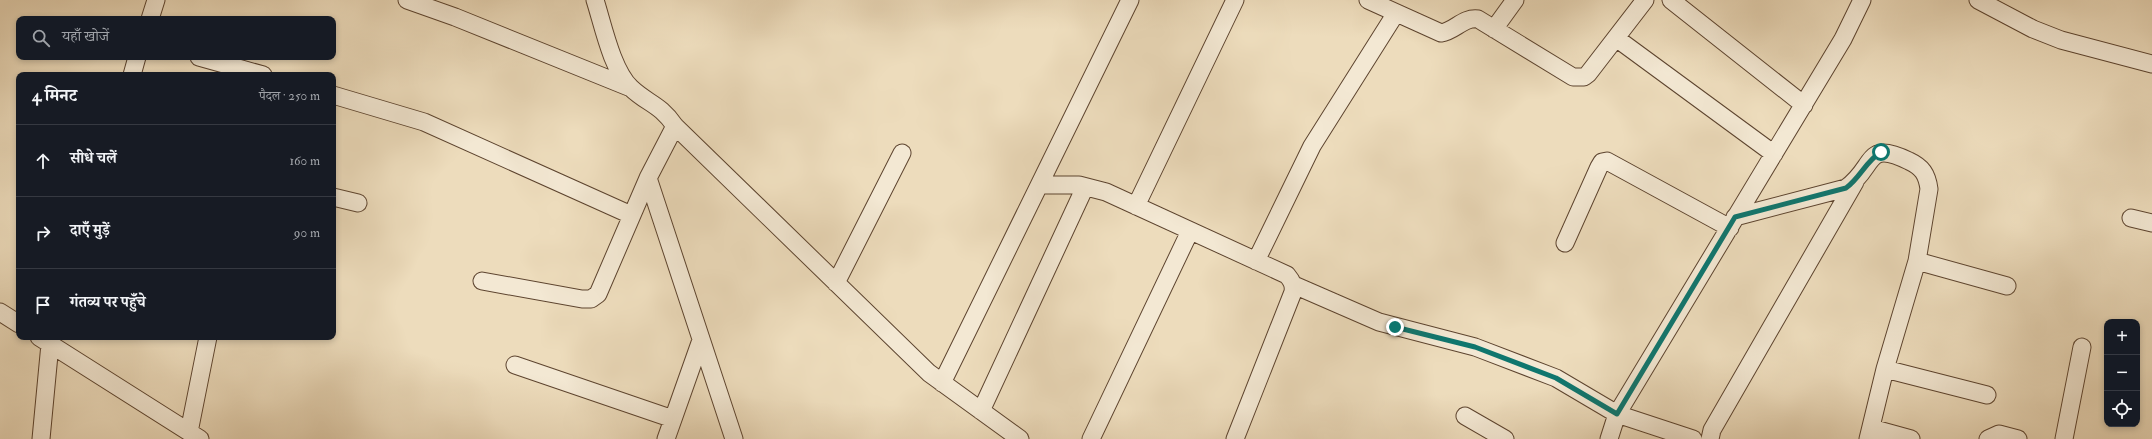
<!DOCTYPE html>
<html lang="hi">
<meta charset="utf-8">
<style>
body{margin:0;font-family:"IM FELL Double Pica","Noto Serif Devanagari",serif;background:#20242c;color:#f1f3f6}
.controls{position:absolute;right:12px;bottom:12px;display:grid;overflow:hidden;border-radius:8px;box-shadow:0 2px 6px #0003}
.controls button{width:36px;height:36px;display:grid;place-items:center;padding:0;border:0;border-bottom:1px solid #363941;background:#171b24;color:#f1f3f6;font:20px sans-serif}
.stop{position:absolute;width:12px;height:12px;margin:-9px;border:3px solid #0f766e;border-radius:50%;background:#fff}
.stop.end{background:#0f766e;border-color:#fff;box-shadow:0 1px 4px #0008}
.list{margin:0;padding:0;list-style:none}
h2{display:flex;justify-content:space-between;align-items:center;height:52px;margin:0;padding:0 16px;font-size:17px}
h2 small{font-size:13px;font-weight:400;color:#9ea1a6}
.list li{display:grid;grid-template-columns:26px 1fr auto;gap:12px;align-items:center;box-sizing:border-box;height:72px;padding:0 16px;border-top:1px solid #363941}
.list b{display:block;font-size:15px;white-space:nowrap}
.list em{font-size:13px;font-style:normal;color:#9ea1a6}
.icon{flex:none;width:22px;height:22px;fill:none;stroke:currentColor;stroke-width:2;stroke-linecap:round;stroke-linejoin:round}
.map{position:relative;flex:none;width:2152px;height:439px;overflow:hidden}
.search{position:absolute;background:#171b24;box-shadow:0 2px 6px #0003;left:16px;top:16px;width:320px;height:44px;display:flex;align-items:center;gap:10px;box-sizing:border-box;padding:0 14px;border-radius:8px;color:#9ea1a6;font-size:15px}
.panel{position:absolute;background:#171b24;box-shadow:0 2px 6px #0003;left:16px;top:72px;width:320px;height:268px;border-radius:8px}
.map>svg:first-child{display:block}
</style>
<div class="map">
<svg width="2152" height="439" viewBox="0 0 2152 439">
<rect width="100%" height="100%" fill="#eddcbc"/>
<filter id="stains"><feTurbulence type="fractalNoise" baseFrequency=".005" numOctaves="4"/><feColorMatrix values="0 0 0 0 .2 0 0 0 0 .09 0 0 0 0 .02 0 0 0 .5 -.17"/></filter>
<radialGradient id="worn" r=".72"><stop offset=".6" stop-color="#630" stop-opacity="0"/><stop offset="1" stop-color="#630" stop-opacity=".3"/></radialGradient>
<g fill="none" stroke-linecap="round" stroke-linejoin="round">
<g stroke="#5d442f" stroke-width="19">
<path id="minor" d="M407 0 455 17 631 88
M595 0C603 25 612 70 631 88 648 104 660 104 675 126L929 373 1020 439
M1368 0 1441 33C1455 31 1463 17 1478 19L1573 77H1584L1588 74 1645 0
M1671 0 1804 105
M1978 0 2033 29 2061 40 2152 64
M150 19 156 0
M1494 29 1515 0
M1616 38 1774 154
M199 57 263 75
M132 75 137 57
M333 95 424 122 631 215
M675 126 648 178 734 439
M1040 185H1079L1106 192 1287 275C1292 281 1294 285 1293 292L1235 439
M333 197 358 203
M1136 206 1235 0
M1735 217 1846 188C1876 167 1864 139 1909 161 1922 167 1927 174 1929 189L1917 261 1885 369 1868 439
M2131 218 2152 223
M1565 243 1599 167 1602 162 1607 161 1730 228
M1256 261 1312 146 1396 13
M1917 261 2007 286
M482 281 582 299H591L598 294 648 178
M836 283 902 153
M1294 285 1379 322 1475 347 1556 378 1617 414 1843 39 1862 0
M0 312 19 324
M39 337 200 439
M515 365 673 419
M1885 369 1987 395
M942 383 1130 0
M981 411 1085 187
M1465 416 1505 439
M1871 428 1911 439
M189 432 208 337
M41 439 50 344
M666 439 701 340
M1091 439 1190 231
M1609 439 1617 414 1693 439
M1710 439 1712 430 1855 182
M1988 439 1999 434 2018 439
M2064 439 2082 347"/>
</g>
<use href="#minor" stroke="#f3e8d3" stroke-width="17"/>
</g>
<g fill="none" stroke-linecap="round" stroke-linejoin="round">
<path stroke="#0f766e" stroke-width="5" d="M1395 327 1475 347 1556 378 1617 414 1735 217 1846 188C1860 178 1866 161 1881 152"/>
</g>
<rect width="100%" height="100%" filter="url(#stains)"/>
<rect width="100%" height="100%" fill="url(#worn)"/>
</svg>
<div class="controls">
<button>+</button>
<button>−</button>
<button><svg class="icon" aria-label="locate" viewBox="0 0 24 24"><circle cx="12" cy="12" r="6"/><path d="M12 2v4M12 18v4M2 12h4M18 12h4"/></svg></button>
</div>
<div class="stop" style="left:1881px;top:152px"></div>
<div class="stop end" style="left:1395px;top:327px"></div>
<div class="search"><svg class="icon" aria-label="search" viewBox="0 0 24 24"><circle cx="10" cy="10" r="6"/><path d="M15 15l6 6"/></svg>यहाँ खोजें</div>
<section class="panel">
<h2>4 मिनट<small>पैदल · 250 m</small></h2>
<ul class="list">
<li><svg class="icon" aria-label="ahead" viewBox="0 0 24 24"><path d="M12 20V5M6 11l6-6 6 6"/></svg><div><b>सीधे चलें</b></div><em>160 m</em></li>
<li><svg class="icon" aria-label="right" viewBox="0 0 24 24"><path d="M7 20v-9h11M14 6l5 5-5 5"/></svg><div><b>दाएँ मुड़ें</b></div><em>90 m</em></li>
<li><svg class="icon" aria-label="arrive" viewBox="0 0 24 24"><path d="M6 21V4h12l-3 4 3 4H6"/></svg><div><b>गंतव्य पर पहुँचे</b></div></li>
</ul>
</section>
</div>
